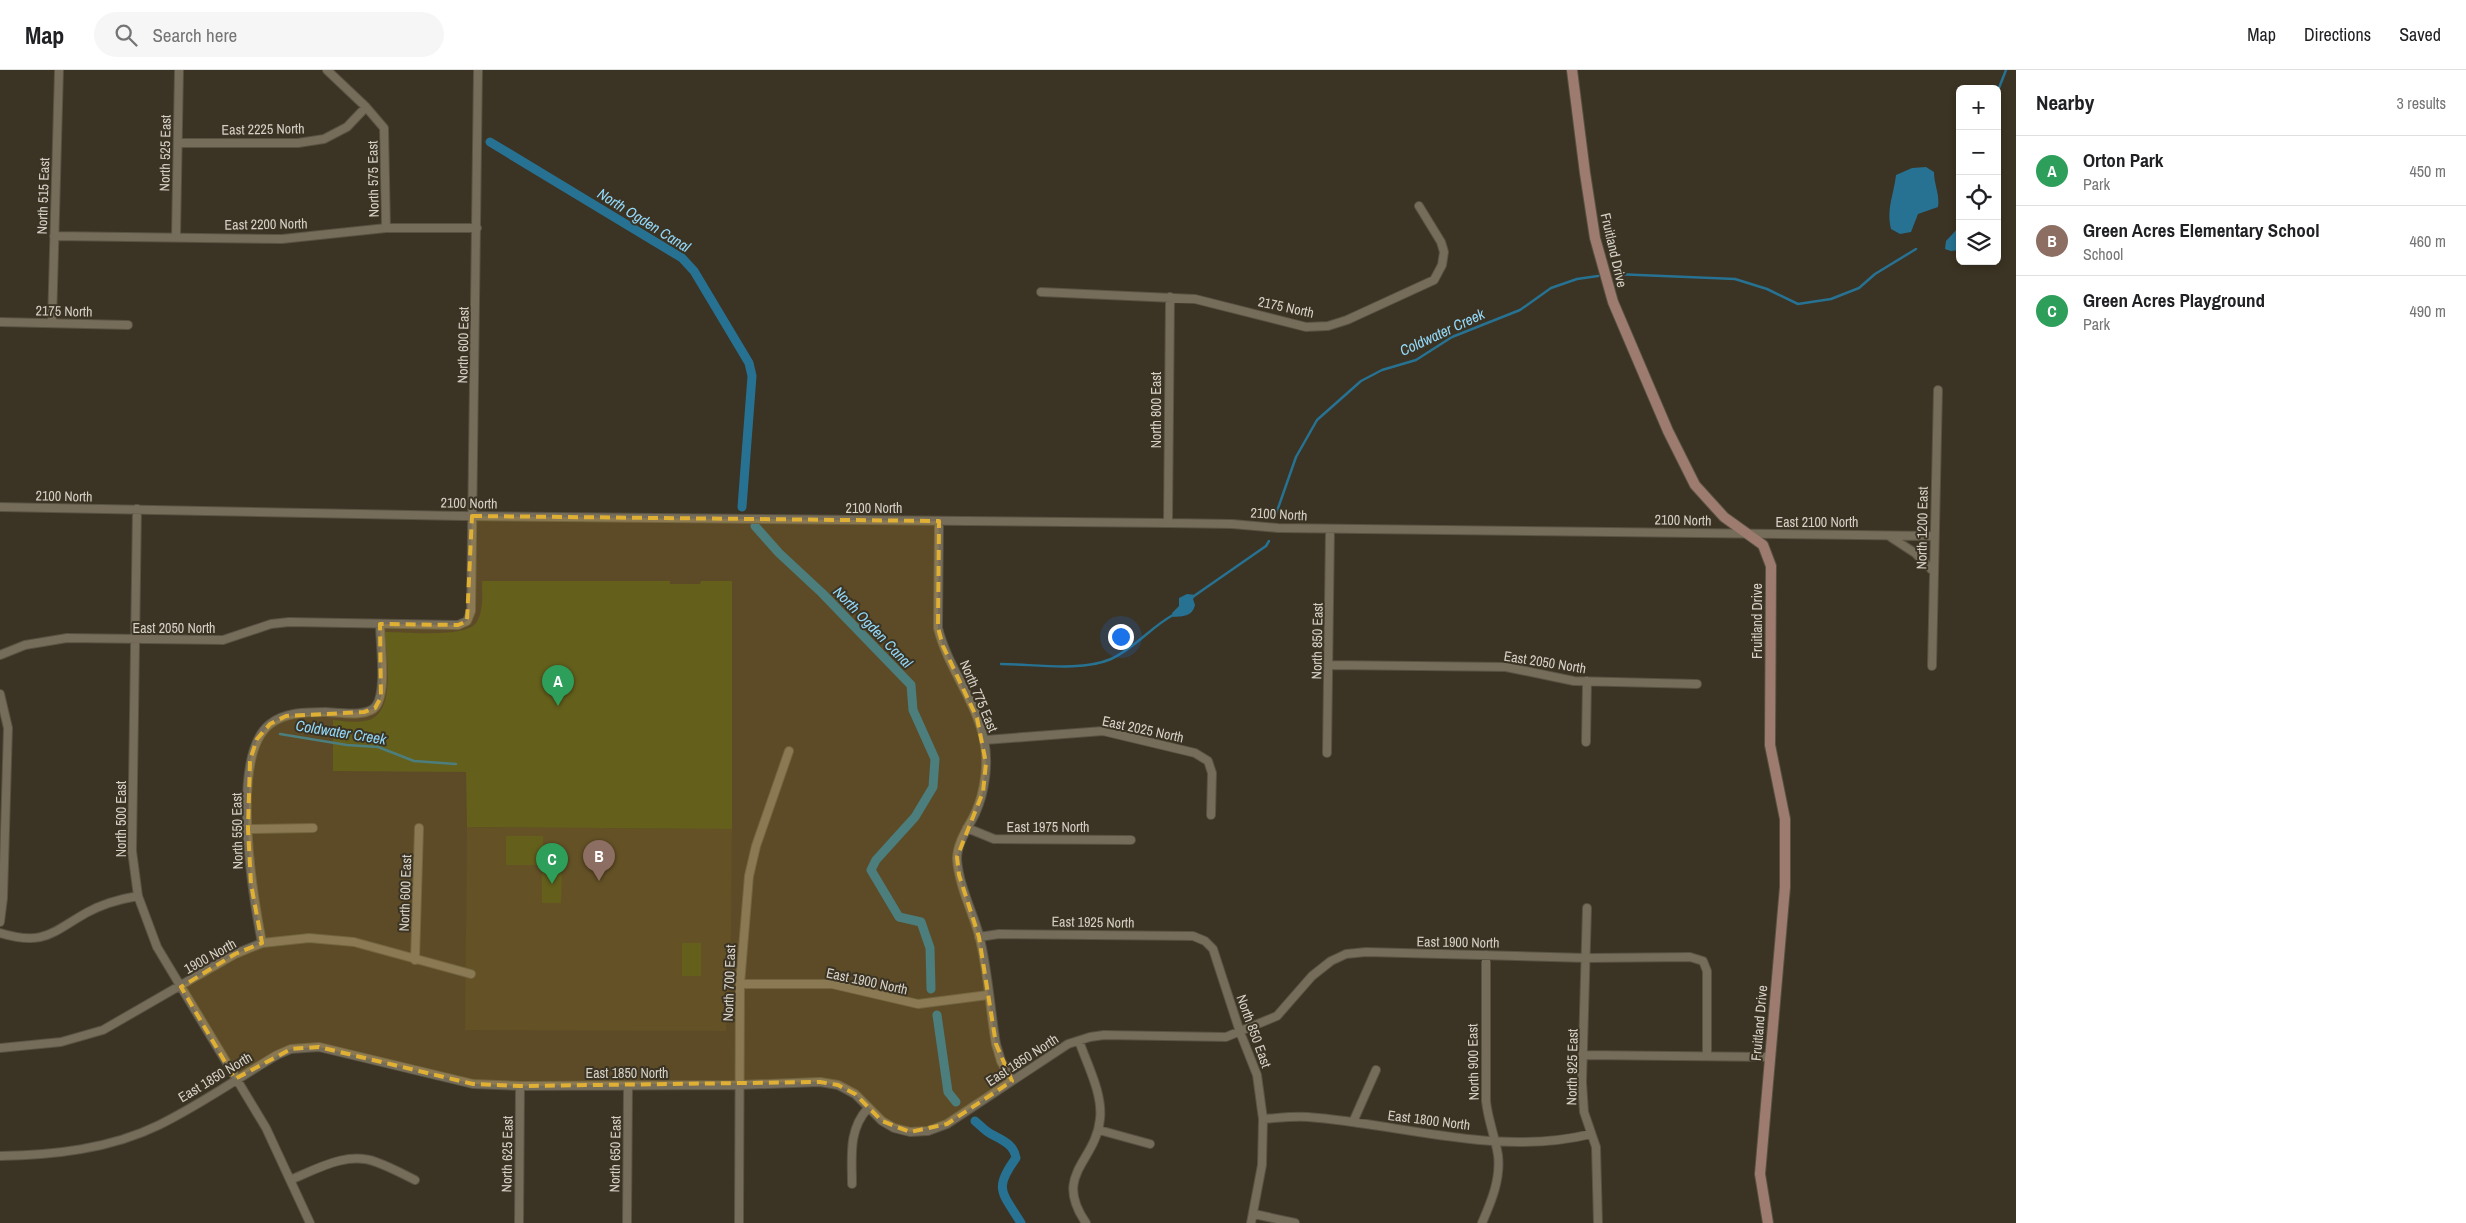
<!DOCTYPE html>
<meta charset="utf-8">
<style>
body{margin:0;font-family:"Archivo Narrow",sans-serif;background:#f6f6f6;color:#202124}
.controls{position:absolute;right:15px;top:15px;display:grid;overflow:hidden;border-radius:8px;box-shadow:0 2px 8px #0003}
.controls button{width:45px;height:45px;display:grid;place-items:center;padding:0;border:0;border-bottom:1px solid #e0e0e0;background:#fff;color:#202124;font:25px sans-serif}
.you{position:absolute;left:1120px;top:566px;width:18px;height:18px;margin:-12px;border:4px solid #fff;border-radius:50%;background:#1a73e8;box-shadow:0 0 0 8px #1a73e833}
.badge{display:grid;place-items:center;width:32px;height:32px;border-radius:50%;background:#1a73e8;color:#fff;font-size:16px;font-weight:700}
.pin{position:absolute;translate:-50% -41px;filter:drop-shadow(0 1px 2px #0008)}
.pin::after{content:'';position:absolute;top:26px;width:18px;height:15px;background:inherit;clip-path:polygon(0 0,100% 0,50% 100%)}
.list{margin:0;padding:0;list-style:none}
h2{display:flex;justify-content:space-between;align-items:center;height:65px;margin:0;padding:0 20px;font-size:21px}
h2 small{font-size:16px;font-weight:400;color:#757577}
.list li{display:grid;grid-template-columns:32px 1fr auto;gap:15px;align-items:center;box-sizing:border-box;height:70px;padding:0 20px;border-top:1px solid #e0e0e0}
.list b{display:block;font-size:19px;white-space:nowrap}
.list p{margin:0;font-size:16px;white-space:nowrap;color:#757577}
.list em{font-size:16px;font-style:normal;color:#757577}
.icon{flex:none;width:28px;height:28px;fill:none;stroke:currentColor;stroke-width:2;stroke-linecap:round;stroke-linejoin:round}
.map{position:relative;flex:none;width:2016px;height:1153px;overflow:hidden}
header{display:flex;align-items:center;gap:30px;box-sizing:border-box;height:70px;padding:0 25px;background:#fff;border-bottom:1px solid #e0e0e0}
header strong{font-size:24px}
nav{display:flex;gap:28px;margin-inline-start:auto;font-size:18px}
.search{width:350px;height:45px;background:#f6f6f6;display:flex;align-items:center;gap:12px;box-sizing:border-box;padding:0 18px;border-radius:28px;color:#757577;font-size:19px}
main{display:flex}
aside{flex:1;background:#fff}
.map>svg:first-child{display:block}
</style>
<header>
<strong>Map</strong>
<div class="search"><svg class="icon" aria-label="search" viewBox="0 0 24 24"><circle cx="10" cy="10" r="6"/><path d="M15 15l6 6"/></svg>Search here</div>
<nav><a>Map</a><a>Directions</a><a>Saved</a></nav>
</header>
<main>
<div class="map">
<svg width="2016" height="1153" viewBox="0 0 2016 1153">
<rect width="100%" height="100%" fill="#3b3323"/>
<path fill="#453a23" d="M467 757 732 759 731 862 726 961 465 960Z"/>
<path fill="#474b17" d="M482 511H670V514H700L701 511H732V759L467 757 466 702 333 701V650C343 651 354 653 364 651 398 647 386 586 385 562 403 562 466 568 476 553 484 541 482 525 482 511Z
M506 766H543V795H506Z
M542 803H562L561 833H542Z
M682 873H701V906H682Z"/>
<path fill="#277292" d="M1926 97 1934 102C1934 115 1940 124 1938 137L1918 144 1911 162 1900 164 1891 159C1886 139 1894 124 1896 105L1912 98Z
M1960 156V180L1951 181 1945 179 1946 171Z
M1187 524 1196 525 1193 529 1195 535C1192 547 1183 546 1173 547L1172 543 1179 536V528Z"/>
<g fill="none" stroke-linecap="round" stroke-linejoin="round">
<path stroke="#277292" stroke-width="2.5" d="M1997 23 2006 0
M1615 204 1735 209 1767 219 1798 234 1831 229 1859 218 1875 204 1916 179
M1276 444 1296 387 1317 350 1361 311 1382 300 1416 290 1452 267 1520 240 1551 218 1577 209 1598 206
M1194 526 1266 476 1269 471
M1001 594C1033 594 1081 602 1111 589 1135 578 1151 557 1173 545
M280 664 347 675 378 677 414 691 456 694"/>
<path stroke="#277292" stroke-width="9" d="M490 72 682 188 694 201 749 293 752 306 742 437
M755 456 779 483 822 523 911 615 913 640 935 689 933 717 915 747 876 790 871 800 899 847 921 852 930 878 931 919
M937 945 948 1022 956 1032
M975 1051C980 1055 985 1061 991 1064 1002 1070 1014 1074 1016 1088 993 1119 1002 1122 1021 1153"/>
<g stroke="#585243" stroke-width="10">
<path id="street" d="M327 0 366 37 384 58 386 158
M178 73H298L324 69 347 57 366 37
M54 166 282 169 386 158H477
M176 167 179 0
M1041 222 1195 229 1306 257 1328 256 1347 250 1434 210 1442 195 1444 182 1441 172 1419 136
M0 252 128 255
M52 253 59 0
M0 437 462 446 1168 453 1232 454 1278 458 1935 466
M137 439 132 781 138 826 157 877 266 1058 310 1153
M939 451 938 558C948 598 976 630 984 670 989 693 985 722 975 744 968 758 957 773 957 789 959 816 972 840 979 865 988 899 990 939 996 974L1001 991 1012 1011
M1168 453 1170 227
M1889 466 1915 483 1934 502
M0 585 25 575 67 568 223 570 271 554 289 552 458 555 467 551 471 541 478 0
M1330 595 1506 597 1574 611 1697 614
M1932 596 1938 320
M0 624 8 658 3 828 0 852
M985 670 1103 661 1195 683 1208 691 1212 703 1211 745
M1586 672 1587 611
M1327 683 1330 459
M967 758 994 769 1131 770
M248 759 313 758
M1587 838 1582 1012 1584 1042 1596 1077 1598 1153
M0 863C44 876 51 863 86 843 102 834 120 829 138 826
M979 867 999 864 1193 866 1205 871 1213 879 1240 962 1257 1005 1263 1049 1262 1095 1251 1153
M262 873C253 827 229 685 270 654 285 642 307 642 325 642 338 642 367 648 376 636 387 621 380 573 380 554
M415 890 419 758
M740 914H832L918 934 988 925
M1079 971C1087 994 1103 1024 1100 1049 1096 1092 1052 1104 1086 1153
M0 978 61 972 103 960 235 884 262 873 309 868 354 872 471 904
M1583 985 1770 987
M1263 1049C1278 1048 1293 1046 1308 1047 1402 1054 1498 1087 1591 1064
M1353 1052 1376 1000
M1099 1060 1150 1074
M0 1086C54 1085 110 1079 159 1055 200 1035 238 1008 277 985L291 979 319 977 473 1014 520 1016 740 1015 820 1012 838 1015 855 1024 882 1051 894 1058 910 1062 928 1061 947 1054 1068 974 1090 967 1104 965 1226 967 1277 946 1312 906 1331 891 1346 884 1366 882 1587 888 1690 887 1703 891 1707 901V986
M290 1110C317 1099 347 1081 376 1092 390 1097 403 1104 415 1110
M852 1114C852 1086 848 1060 868 1038
M1254 1144 1295 1153
M519 1153 520 1016
M627 1153 628 1016
M739 1153 740 914 749 806 756 776 789 681
M1482 1153C1491 1132 1501 1109 1498 1085 1495 1067 1488 1050 1486 1031V885"/>
</g>
<g stroke="#585243" stroke-width="12">
<path id="secondary" d="M1572 0 1585 103 1595 168 1613 232 1668 361 1695 415 1724 447 1763 475 1771 496 1770 675 1785 749V817L1760 1104 1768 1153"/>
</g>
<use href="#street" stroke="#756c5a" stroke-width="8"/>
<use href="#secondary" stroke="#9d7c6f" stroke-width="10"/>
</g>
<path fill="#e0b034" fill-opacity="0.2" stroke="#e0b034" stroke-width="4" stroke-dasharray="10 6" stroke-linejoin="round" d="M472 446 939 451 938 558 943 576 977 648 986 693 983 722 957 787 959 805 979 867 996 974 1012 1011 947 1054 910 1062 882 1051 855 1024 838 1015 820 1012 520 1016 473 1014 319 977 291 979 235 1009 181 917 235 884 262 873 251 814 248 759 250 690 257 669 270 654 286 646 364 642 375 638 381 627 380 554 458 555 467 551Z"/>
<g text-anchor="middle" dominant-baseline="central" stroke-width="4" stroke-linejoin="round" paint-order="stroke">
<g font-size="14" fill="#d6d1c7" stroke="#3b3323">
<text transform="translate(263 59) rotate(-1)">East 2225 North</text>
<text transform="translate(165 83) rotate(-89)">North 525 East</text>
<text transform="translate(373 109) rotate(-91)">North 575 East</text>
<text transform="translate(43 126) rotate(-88)">North 515 East</text>
<text transform="translate(266 154) rotate(-1)">East 2200 North</text>
<text transform="translate(1614 180) rotate(77)">Fruitland Drive</text>
<text transform="translate(1286 237) rotate(12)">2175 North</text>
<text transform="translate(64 241) rotate(1)">2175 North</text>
<text transform="translate(463 275) rotate(-89)">North 600 East</text>
<text transform="translate(1156 340) rotate(-90)">North 800 East</text>
<text transform="translate(64 426) rotate(1)">2100 North</text>
<text transform="translate(469 433) rotate(1)">2100 North</text>
<text x="874" y="438">2100 North</text>
<text transform="translate(1279 444) rotate(3)">2100 North</text>
<text transform="translate(1683 450) rotate(1)">2100 North</text>
<text x="1817" y="452">East 2100 North</text>
<text transform="translate(1922 458) rotate(-89)">North 1200 East</text>
<text transform="translate(1757 551) rotate(-90)">Fruitland Drive</text>
<text x="174" y="558">East 2050 North</text>
<text transform="translate(1317 571) rotate(-89)">North 850 East</text>
<text transform="translate(1545 592) rotate(9)">East 2050 North</text>
<text transform="translate(979 626) rotate(67)">North 775 East</text>
<text transform="translate(1143 659) rotate(12)">East 2025 North</text>
<text transform="translate(121 749) rotate(-90)">North 500 East</text>
<text x="1048" y="757">East 1975 North</text>
<text transform="translate(237 761) rotate(-91)">North 550 East</text>
<text transform="translate(405 823) rotate(-88)">North 600 East</text>
<text transform="translate(1093 852) rotate(1)">East 1925 North</text>
<text transform="translate(1458 872) rotate(1)">East 1900 North</text>
<text transform="translate(210 886) rotate(-29)">1900 North</text>
<text transform="translate(867 911) rotate(12)">East 1900 North</text>
<text transform="translate(729 913) rotate(-88)">North 700 East</text>
<text transform="translate(1759 953) rotate(-85)">Fruitland Drive</text>
<text transform="translate(1254 961) rotate(70)">North 850 East</text>
<text transform="translate(1022 990) rotate(-33)">East 1850 North</text>
<text transform="translate(1473 992) rotate(-91)">North 900 East</text>
<text transform="translate(1572 997) rotate(-89)">North 925 East</text>
<text x="627" y="1003">East 1850 North</text>
<text transform="translate(215 1007) rotate(-31)">East 1850 North</text>
<text transform="translate(1429 1050) rotate(7)">East 1800 North</text>
<text transform="translate(507 1084) rotate(-89)">North 625 East</text>
<text transform="translate(615 1084) rotate(-89)">North 650 East</text>
</g>
<g font-size="15" font-style="italic" fill="#93d9fa" stroke="#3b3323">
<text transform="translate(644 150) rotate(32)">North Ogden Canal</text>
<text transform="translate(1442 262) rotate(-25)">Coldwater Creek</text>
<text transform="translate(873 557) rotate(46)">North Ogden Canal</text>
<text transform="translate(341 662) rotate(9)">Coldwater Creek</text>
</g>
</g>
</svg>
<div class="controls">
<button>+</button>
<button>−</button>
<button><svg class="icon" aria-label="locate" viewBox="0 0 24 24"><circle cx="12" cy="12" r="6"/><path d="M12 2v4M12 18v4M2 12h4M18 12h4"/></svg></button>
<button><svg class="icon" aria-label="layers" viewBox="0 0 24 24"><path d="M12 4l9 5-9 5-9-5zM3 14l9 5 9-5"/></svg></button>
</div>
<div class="you"></div>
<div class="pin badge" style="left:558px;top:636px;background:#2e9e5b">A</div>
<div class="pin badge" style="left:599px;top:811px;background:#8d6e63">B</div>
<div class="pin badge" style="left:552px;top:814px;background:#2e9e5b">C</div>
</div>
<aside>
<h2>Nearby<small>3 results</small></h2>
<ul class="list">
<li><span class="badge" style="background:#2e9e5b">A</span><div><b>Orton Park</b><p>Park</p></div><em>450 m</em></li>
<li><span class="badge" style="background:#8d6e63">B</span><div><b>Green Acres Elementary School</b><p>School</p></div><em>460 m</em></li>
<li><span class="badge" style="background:#2e9e5b">C</span><div><b>Green Acres Playground</b><p>Park</p></div><em>490 m</em></li>
</ul>
</aside>
</main>
